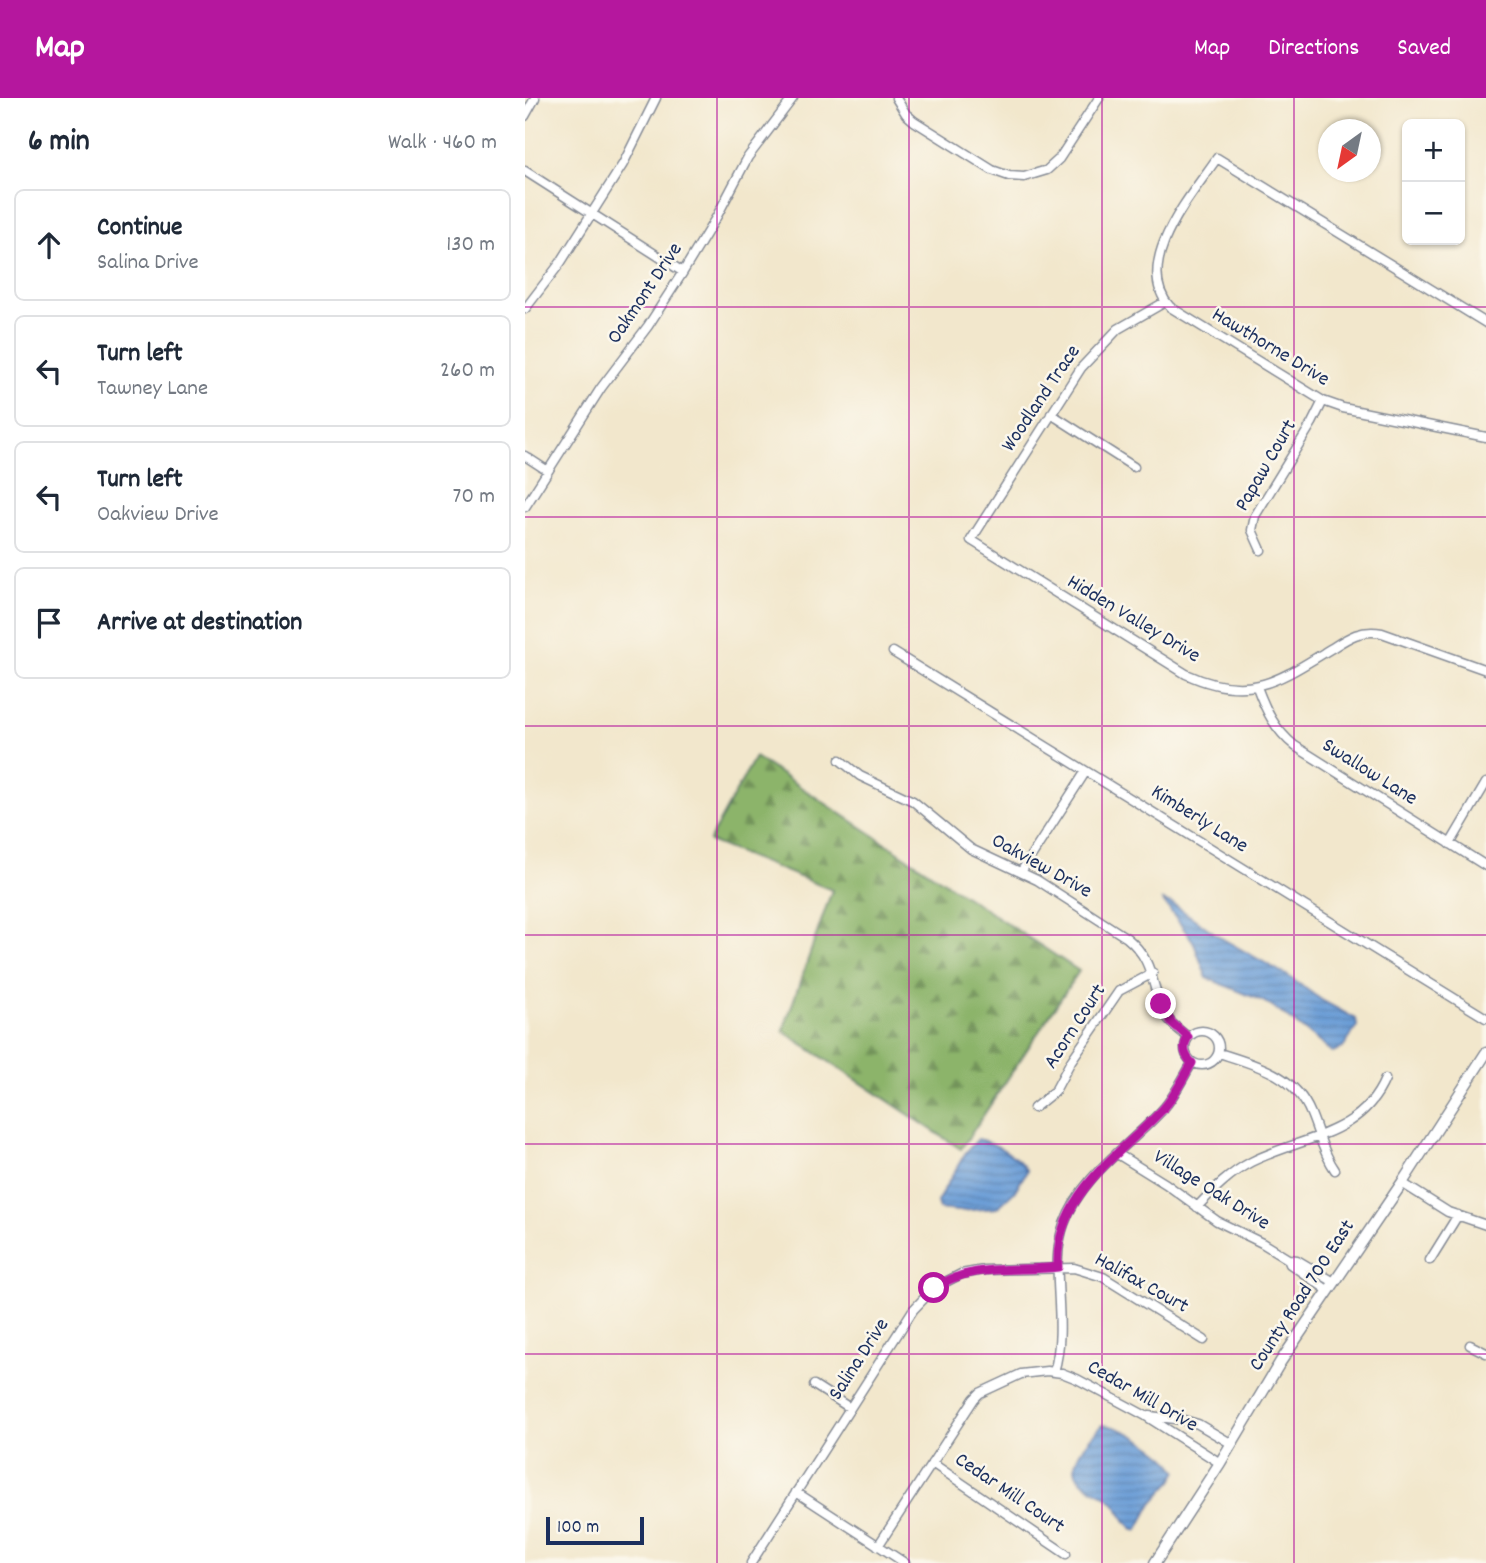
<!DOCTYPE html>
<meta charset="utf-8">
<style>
body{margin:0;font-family:Dekko,sans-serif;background:#f6f6f7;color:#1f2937}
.controls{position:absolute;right:21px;top:21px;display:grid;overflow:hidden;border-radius:10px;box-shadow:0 2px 5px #0004}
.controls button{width:63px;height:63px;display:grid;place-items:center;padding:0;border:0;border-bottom:2px solid #e0e1e3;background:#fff;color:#1f2937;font:35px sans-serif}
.compass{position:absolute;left:793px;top:21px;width:63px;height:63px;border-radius:50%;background:#fff;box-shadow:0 2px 5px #0004;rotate:213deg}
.scale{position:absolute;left:21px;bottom:18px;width:98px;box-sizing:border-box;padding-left:7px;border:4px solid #1b2f5e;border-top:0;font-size:19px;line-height:24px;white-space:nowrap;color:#1b2f5e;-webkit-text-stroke:5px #fbf7ec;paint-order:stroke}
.stop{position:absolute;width:21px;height:21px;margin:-16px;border:5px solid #b5179e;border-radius:50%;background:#fff}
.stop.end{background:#b5179e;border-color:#fff;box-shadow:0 2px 7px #0008}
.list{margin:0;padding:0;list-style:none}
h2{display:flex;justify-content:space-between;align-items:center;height:91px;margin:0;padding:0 28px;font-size:30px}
h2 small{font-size:23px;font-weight:400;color:#747a83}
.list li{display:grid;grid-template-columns:46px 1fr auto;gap:21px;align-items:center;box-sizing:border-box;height:112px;margin:0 14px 14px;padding:0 14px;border:2px solid #e0e1e3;border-radius:10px}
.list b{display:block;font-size:26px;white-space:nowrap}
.list p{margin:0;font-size:23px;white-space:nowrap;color:#747a83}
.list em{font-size:23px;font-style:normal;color:#747a83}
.icon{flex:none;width:38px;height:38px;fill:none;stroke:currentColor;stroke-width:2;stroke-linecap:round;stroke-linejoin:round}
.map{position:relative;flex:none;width:961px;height:1465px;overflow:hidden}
header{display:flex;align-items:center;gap:42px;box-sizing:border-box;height:98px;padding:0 35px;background:#b5179e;color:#fff}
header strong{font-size:33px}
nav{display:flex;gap:38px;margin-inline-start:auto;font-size:24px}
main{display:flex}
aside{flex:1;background:#fff}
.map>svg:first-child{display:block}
</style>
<header>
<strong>Map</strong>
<nav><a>Map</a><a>Directions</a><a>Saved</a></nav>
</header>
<main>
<aside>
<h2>6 min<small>Walk · 460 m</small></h2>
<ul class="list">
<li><svg class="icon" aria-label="ahead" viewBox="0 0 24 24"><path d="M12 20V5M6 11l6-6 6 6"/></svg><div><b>Continue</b><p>Salina Drive</p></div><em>130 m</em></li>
<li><svg class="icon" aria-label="left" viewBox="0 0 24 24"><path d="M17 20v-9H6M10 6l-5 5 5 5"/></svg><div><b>Turn left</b><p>Tawney Lane</p></div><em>260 m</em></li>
<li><svg class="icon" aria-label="left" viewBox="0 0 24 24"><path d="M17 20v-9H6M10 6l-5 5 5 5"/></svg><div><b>Turn left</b><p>Oakview Drive</p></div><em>70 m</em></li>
<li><svg class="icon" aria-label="arrive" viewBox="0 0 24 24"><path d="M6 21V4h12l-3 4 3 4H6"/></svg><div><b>Arrive at destination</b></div></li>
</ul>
</aside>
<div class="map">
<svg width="961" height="1465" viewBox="0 0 961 1465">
<defs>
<pattern id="forest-firs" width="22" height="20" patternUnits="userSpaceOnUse" patternTransform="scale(1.75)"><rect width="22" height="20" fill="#8cb46a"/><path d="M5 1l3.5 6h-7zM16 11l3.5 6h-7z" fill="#72935a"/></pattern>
<pattern id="water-rules" width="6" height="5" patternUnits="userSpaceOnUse" patternTransform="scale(1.75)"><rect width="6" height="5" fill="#6c9ed7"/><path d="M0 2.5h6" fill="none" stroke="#5881b2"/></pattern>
</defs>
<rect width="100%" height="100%" fill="#fbf7ec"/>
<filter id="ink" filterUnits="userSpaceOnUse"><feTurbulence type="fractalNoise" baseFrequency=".0143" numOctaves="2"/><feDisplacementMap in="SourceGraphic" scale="14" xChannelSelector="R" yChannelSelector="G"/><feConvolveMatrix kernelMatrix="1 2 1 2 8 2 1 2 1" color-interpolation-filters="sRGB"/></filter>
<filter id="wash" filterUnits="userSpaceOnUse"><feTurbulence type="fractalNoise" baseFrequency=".00686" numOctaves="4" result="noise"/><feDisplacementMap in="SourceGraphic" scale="28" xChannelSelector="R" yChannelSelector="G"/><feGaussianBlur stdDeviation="1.57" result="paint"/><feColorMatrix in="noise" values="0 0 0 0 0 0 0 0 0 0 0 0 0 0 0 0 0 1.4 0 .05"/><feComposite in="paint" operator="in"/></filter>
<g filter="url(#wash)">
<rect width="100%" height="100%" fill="#f2e7cc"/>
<path fill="url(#forest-firs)" stroke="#547264" stroke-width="2" d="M230 659 554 873 436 1051 258 933 307 792 184 743Z"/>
<path fill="url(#water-rules)" stroke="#44669a" stroke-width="2" d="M638 803 649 807 698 841 763 878 798 903 831 921 832 928 818 950 807 954 761 918 738 903 682 880 668 843Z
M453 1041C469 1045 493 1058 502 1073L489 1094 472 1110 433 1113 414 1111 412 1104 441 1054Z
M577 1327C600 1328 640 1354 653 1373L647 1383 627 1405 612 1433C600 1428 597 1413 588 1404 579 1395 565 1391 556 1382 538 1366 566 1339 577 1327Z"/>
</g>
<g filter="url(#ink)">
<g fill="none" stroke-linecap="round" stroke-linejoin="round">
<g stroke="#868b95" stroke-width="11">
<path id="minor" d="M371 0 381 16 389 23 467 72 484 78 499 79 522 72 534 61 574 0
M0 18 10 0
M0 73 158 174
M640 204 593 231 556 270 446 442 661 576C724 605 753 583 807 550 824 539 836 531 857 535L961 572
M0 211 36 164 98 66 131 0
M961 225 692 60C667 97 606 165 645 209L798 303 818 310 961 339
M526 316 609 369
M0 358 23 373
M0 409 76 290 123 228 158 174 192 118 223 59 268 0
M736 452 727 432 730 418 787 325 798 303
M368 554 961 920
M732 589C741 613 750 632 770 648L961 768
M315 662 335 678 388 703 446 751 512 782 602 840C630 863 625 886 639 915 645 925 654 932 663 939
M925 746 961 685
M496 774 561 673
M660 950a17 17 0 1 1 34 0a17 17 0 1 1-34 0Z
M694 955C731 967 770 976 786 1016 794 1035 798 1055 810 1072
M509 1010 530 993 546 963 594 893 628 875
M591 1055 641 1086 692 1123 737 1145 763 1161 765 1166 804 1193
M877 1085 923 1114 961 1127
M672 1109C688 1092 705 1075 726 1064 776 1039 836 1038 860 981
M763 1161 772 1162 809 1184
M905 1162 933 1117
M945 1247 961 1255
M529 1274C544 1223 523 1170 539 1126 557 1076 605 1048 639 1010 650 997 658 980 667 965
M289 1287 325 1310
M624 1318 659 1322 673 1326 707 1346
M407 1365 541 1456
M271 1394 380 1465
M353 1448 449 1301 455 1295 496 1276 522 1273 537 1275 552 1281 621 1318 695 1365
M226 1465 388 1212 409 1190 436 1176 459 1172 549 1170 578 1179 679 1242"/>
</g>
<g stroke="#868b95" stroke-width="13">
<path id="major" d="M630 1465 695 1365 756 1263 877 1085 961 955"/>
</g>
<use href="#minor" stroke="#fff" stroke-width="8"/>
<use href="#major" stroke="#fff" stroke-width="10"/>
</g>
</g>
<g fill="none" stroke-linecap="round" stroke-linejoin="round" filter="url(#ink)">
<path stroke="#b5179e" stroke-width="9" d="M409 1190C446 1165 491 1174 533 1169 529 1097 594 1058 638 1011 650 998 658 980 667 965 659 957 657 949 663 939L646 924 636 906"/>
</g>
<path fill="none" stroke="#b5179e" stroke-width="2" stroke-opacity="0.55" d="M192 0V1465M384 0V1465M577 0V1465M769 0V1465M0 209H961M0 419H961M0 628H961M0 837H961M0 1046H961M0 1256H961"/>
<g text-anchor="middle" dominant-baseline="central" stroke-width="5" stroke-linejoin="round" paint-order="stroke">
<g font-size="21" fill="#1b2f5e" stroke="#fbf7ec">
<text transform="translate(121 196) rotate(-56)">Oakmont Drive</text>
<text transform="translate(745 250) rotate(31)">Hawthorne Drive</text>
<text transform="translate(517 301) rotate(-56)">Woodland Trace</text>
<text transform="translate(742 368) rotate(-60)">Papaw Court</text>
<text transform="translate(608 522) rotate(31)">Hidden Valley Drive</text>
<text transform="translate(844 675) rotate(32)">Swallow Lane</text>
<text transform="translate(674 722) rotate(32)">Kimberly Lane</text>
<text transform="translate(516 769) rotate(29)">Oakview Drive</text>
<text transform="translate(551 929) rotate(-57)">Acorn Court</text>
<text transform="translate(686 1093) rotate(32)">Village Oak Drive</text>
<text transform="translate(616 1186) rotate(29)">Halifax Court</text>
<text transform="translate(778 1198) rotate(-57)">County Road 700 East</text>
<text transform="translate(335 1262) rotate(-57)">Salina Drive</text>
<text transform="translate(617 1299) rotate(30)">Cedar Mill Drive</text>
<text transform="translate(484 1396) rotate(34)">Cedar Mill Court</text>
</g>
</g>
</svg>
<div class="controls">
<button>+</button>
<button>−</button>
</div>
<svg class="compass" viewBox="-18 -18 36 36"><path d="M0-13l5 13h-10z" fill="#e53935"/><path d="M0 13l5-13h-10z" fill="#747a83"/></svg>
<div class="scale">100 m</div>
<div class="stop" style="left:409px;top:1190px"></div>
<div class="stop end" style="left:636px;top:906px"></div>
</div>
</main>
